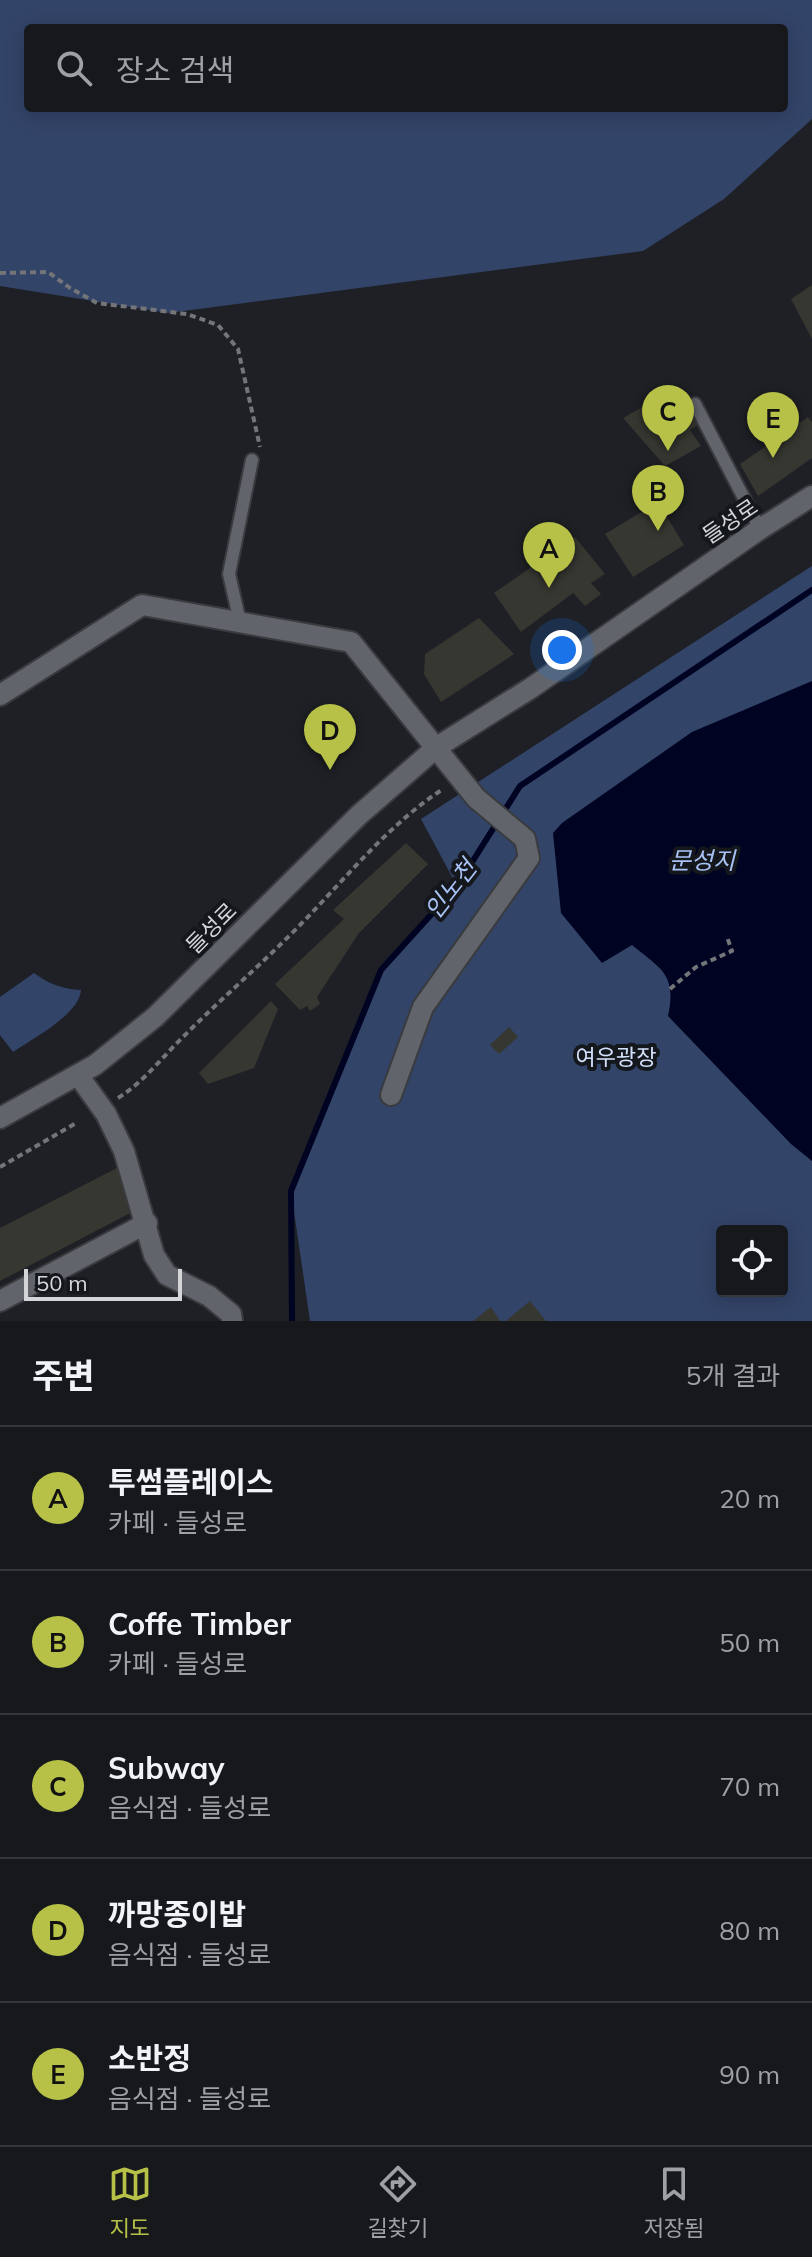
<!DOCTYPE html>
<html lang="ko">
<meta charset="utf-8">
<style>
body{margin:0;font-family:Mulish,"Noto Sans KR",sans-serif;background:#1f2125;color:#f1f3f6}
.controls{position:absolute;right:24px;bottom:24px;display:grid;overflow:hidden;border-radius:8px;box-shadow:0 4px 20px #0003}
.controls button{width:72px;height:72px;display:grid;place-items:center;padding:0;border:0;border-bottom:2px solid #35373b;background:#16181c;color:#f1f3f6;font:40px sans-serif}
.scale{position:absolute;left:24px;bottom:20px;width:158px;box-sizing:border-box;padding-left:8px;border:4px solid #d3d5d8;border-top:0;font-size:22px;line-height:28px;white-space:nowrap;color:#d3d5d8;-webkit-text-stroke:6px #14171b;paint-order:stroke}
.you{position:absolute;left:562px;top:650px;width:28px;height:28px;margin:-20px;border:6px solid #fff;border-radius:50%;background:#1a73e8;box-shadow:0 0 0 12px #1a73e833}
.badge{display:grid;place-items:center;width:52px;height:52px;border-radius:50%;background:#b7c148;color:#111;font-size:26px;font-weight:700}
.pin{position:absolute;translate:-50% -66px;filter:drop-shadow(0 2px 4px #0008)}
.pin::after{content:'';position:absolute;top:42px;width:28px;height:24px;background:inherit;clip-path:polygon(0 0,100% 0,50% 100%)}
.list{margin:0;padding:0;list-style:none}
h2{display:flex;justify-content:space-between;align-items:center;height:104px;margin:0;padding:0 32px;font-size:34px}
h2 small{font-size:26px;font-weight:400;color:#9ea0a3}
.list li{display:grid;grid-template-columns:52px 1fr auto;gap:24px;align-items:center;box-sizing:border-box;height:144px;padding:0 32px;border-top:2px solid #35373b}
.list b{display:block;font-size:30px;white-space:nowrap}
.list p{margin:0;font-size:26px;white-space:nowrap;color:#9ea0a3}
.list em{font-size:26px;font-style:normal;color:#9ea0a3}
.icon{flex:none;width:44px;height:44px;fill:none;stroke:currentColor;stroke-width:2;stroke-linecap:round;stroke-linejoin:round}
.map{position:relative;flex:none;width:812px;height:1321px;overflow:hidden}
.search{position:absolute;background:#16181c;box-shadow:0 4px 20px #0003;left:24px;right:24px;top:24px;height:88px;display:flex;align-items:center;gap:20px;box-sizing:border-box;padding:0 28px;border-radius:8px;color:#9ea0a3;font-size:30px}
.sheet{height:824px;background:#16181c}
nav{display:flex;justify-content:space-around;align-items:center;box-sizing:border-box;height:112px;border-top:2px solid #35373b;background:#16181c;font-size:22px;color:#9ea0a3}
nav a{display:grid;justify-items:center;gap:4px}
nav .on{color:#b7c148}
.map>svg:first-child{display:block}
</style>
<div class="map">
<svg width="812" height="1321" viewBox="0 0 812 1321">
<rect width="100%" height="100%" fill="#1e2025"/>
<path fill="#334469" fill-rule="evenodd" d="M0 0H812V119L724 199 643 251 168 313 0 286ZM784 28V108H28V28Z
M812 566V1321H310L291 1191 381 970 457 886 421 819ZM722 1231H782V1291H722Z
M34 973C49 984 62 989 81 990 79 1015 33 1038 13 1052L0 1035V997Z"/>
<path fill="#000321" d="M812 681V1161L791 1144 668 1016C677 974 661 969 632 945L602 963 561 913 553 833 562 823 692 732Z"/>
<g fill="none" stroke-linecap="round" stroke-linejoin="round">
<path stroke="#000321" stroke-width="6" d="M292 1321 291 1191 381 970 457 886 520 786 812 590"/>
</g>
<path fill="#363731" d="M812 285V339L791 299Z
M678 387 702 422 690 430 701 446 665 466 623 418Z
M808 417 812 422V458L758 496 740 464Z
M658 502 684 545 633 577 605 534Z
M575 537 605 574 591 583 601 594 585 606 573 593 521 632 494 593Z
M479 618 514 654 441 702 424 674 425 654Z
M406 843 428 864 359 933 317 997 320 1004 310 1011 307 1006 300 1010 275 984 344 919 333 910Z
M271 1001 278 1009 254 1068 208 1084 199 1073Z
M509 1027 518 1037 499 1054 490 1045Z
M117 1168 138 1209 0 1281V1228Z
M530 1301 546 1321H506Z
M491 1307 500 1321H473Z"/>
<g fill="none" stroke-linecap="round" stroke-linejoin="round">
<g stroke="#393b3e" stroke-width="16">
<path id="service" d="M695 404 760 529
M240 622 229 574 252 460"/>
</g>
<g stroke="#393b3e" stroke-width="24">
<path id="minor" d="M0 695 142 605 351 642 476 798 525 839 529 858 423 1007 391 1095
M78 1075 106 1114 124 1151 154 1255 167 1275 209 1296 231 1314 232 1321
M0 1301 147 1223"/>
</g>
<g stroke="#393b3e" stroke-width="24">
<path id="tertiary" d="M0 1118 95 1065 155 1017 359 815 437 747 531 688 760 529 812 496"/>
</g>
<path stroke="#737579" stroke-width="4" stroke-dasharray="6 4" stroke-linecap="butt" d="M0 273 48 272 70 288 97 303 187 314 218 325 238 349 260 447
M670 989 696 967 732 951 727 937
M118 1098C144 1082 163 1056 185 1035 223 997 263 963 301 924 346 878 389 824 443 789
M0 1167 78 1122"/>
<use href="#service" stroke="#61646a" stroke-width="12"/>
<use href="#minor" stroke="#61646a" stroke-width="20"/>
<use href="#tertiary" stroke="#61646a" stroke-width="20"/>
</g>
<g text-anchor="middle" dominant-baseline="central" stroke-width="8" stroke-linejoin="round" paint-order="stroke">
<g font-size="22" fill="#d3d5d8" stroke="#14171b">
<text transform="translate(730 521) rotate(-34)">들성로</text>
<text transform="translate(211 928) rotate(-45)">들성로</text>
</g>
<g font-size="22" fill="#d3e0fb" stroke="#14171b">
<text x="616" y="1057">여우광장</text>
</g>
<g font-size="24" font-style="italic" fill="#aac3f7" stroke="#14171b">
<text x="702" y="860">문성지</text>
<text transform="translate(450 889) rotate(-52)">인노천</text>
</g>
</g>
</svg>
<div class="controls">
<button><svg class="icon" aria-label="locate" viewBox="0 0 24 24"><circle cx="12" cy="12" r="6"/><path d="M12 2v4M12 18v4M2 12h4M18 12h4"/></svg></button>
</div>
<div class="scale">50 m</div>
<div class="you"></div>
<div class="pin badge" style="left:549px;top:588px">A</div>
<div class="pin badge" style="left:658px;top:531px">B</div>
<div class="pin badge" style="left:668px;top:451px">C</div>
<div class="pin badge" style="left:330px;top:770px">D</div>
<div class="pin badge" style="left:773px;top:458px">E</div>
<div class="search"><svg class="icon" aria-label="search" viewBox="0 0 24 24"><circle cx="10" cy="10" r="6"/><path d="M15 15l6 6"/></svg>장소 검색</div>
</div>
<section class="sheet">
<h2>주변<small>5개 결과</small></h2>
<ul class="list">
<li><span class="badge">A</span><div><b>투썸플레이스</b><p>카페 · 들성로</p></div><em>20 m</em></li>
<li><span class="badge">B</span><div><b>Coffe Timber</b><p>카페 · 들성로</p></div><em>50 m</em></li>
<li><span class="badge">C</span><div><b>Subway</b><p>음식점 · 들성로</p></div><em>70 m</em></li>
<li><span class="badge">D</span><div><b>까망종이밥</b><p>음식점 · 들성로</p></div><em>80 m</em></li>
<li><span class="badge">E</span><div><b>소반정</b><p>음식점 · 들성로</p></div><em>90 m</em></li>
</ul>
</section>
<nav>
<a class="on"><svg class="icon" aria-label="map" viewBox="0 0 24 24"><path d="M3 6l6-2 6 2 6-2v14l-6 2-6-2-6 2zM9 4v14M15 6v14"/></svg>지도</a>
<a><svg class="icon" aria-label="directions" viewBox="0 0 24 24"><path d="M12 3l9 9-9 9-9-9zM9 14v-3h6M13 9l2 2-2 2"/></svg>길찾기</a>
<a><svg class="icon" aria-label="saved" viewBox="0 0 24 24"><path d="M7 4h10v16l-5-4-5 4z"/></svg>저장됨</a>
</nav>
